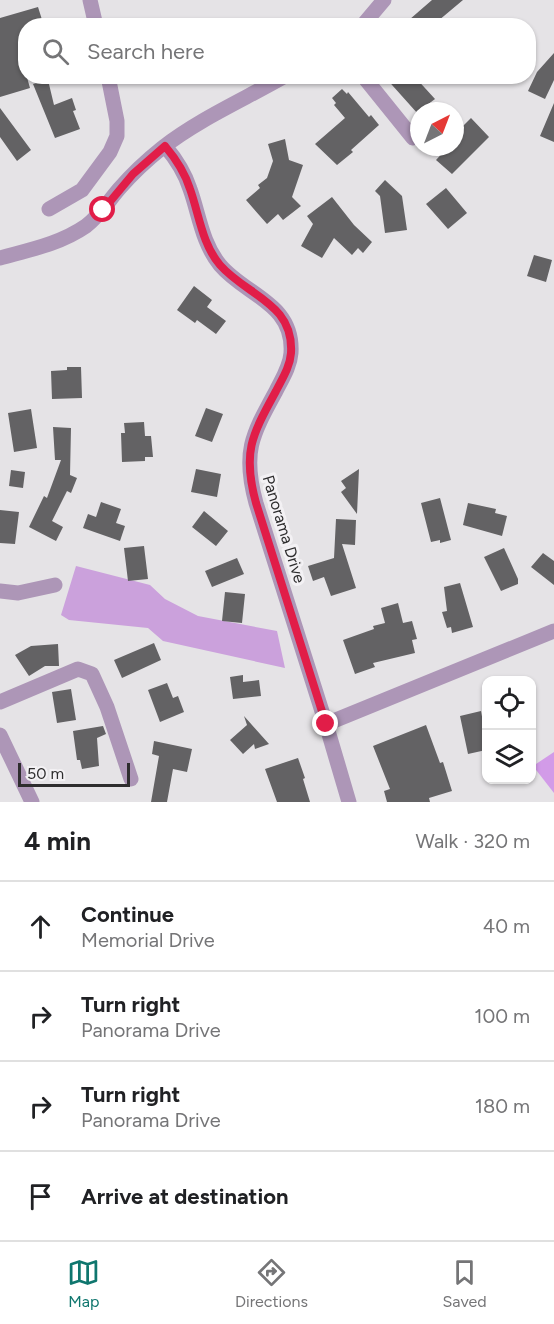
<!DOCTYPE html>
<meta charset="utf-8">
<style>
body{margin:0;font-family:Figtree,sans-serif;background:#f2f2f2;color:#202124}
.controls{position:absolute;right:18px;bottom:18px;display:grid;overflow:hidden;border-radius:12px;box-shadow:0 2px 4px #0004}
.controls button{width:54px;height:54px;display:grid;place-items:center;padding:0;border:0;border-bottom:2px solid #e0e0e0;background:#fff;color:#202124;font:30px sans-serif}
.compass{position:absolute;left:410px;top:102px;width:54px;height:54px;border-radius:50%;background:#fff;box-shadow:0 2px 4px #0004;rotate:42deg}
.scale{position:absolute;left:18px;bottom:15px;width:112px;box-sizing:border-box;padding-left:6px;border:3px solid #2e2d2e;border-top:0;font-size:16px;line-height:21px;white-space:nowrap;color:#2e2d2e;-webkit-text-stroke:4px #f3f1f4;paint-order:stroke}
.stop{position:absolute;width:18px;height:18px;margin:-14px;border:4px solid #e11d48;border-radius:50%;background:#fff}
.stop.end{background:#e11d48;border-color:#fff;box-shadow:0 2px 6px #0008}
.list{margin:0;padding:0;list-style:none}
h2{display:flex;justify-content:space-between;align-items:center;height:78px;margin:0;padding:0 24px;font-size:26px}
h2 small{font-size:20px;font-weight:400;color:#757577}
.list li{display:grid;grid-template-columns:39px 1fr auto;gap:18px;align-items:center;box-sizing:border-box;height:90px;padding:0 24px;border-top:2px solid #e0e0e0}
.list b{display:block;font-size:22px;white-space:nowrap}
.list p{margin:0;font-size:20px;white-space:nowrap;color:#757577}
.list em{font-size:20px;font-style:normal;color:#757577}
.icon{flex:none;width:33px;height:33px;fill:none;stroke:currentColor;stroke-width:2;stroke-linecap:round;stroke-linejoin:round}
.map{position:relative;flex:none;width:554px;height:802px;overflow:hidden}
.search{position:absolute;background:#fff;box-shadow:0 2px 4px #0004;left:18px;right:18px;top:18px;height:66px;display:flex;align-items:center;gap:15px;box-sizing:border-box;padding:0 21px;border-radius:24px;color:#757577;font-size:22px}
.sheet{height:438px;background:#fff}
nav{display:flex;justify-content:space-around;align-items:center;box-sizing:border-box;height:84px;border-top:2px solid #e0e0e0;background:#fff;font-size:16px;color:#757577}
nav a{display:grid;justify-items:center;gap:3px}
nav .on{color:#0f766e}
.map>svg:first-child{display:block}
</style>
<div class="map">
<svg width="554" height="802" viewBox="0 0 554 802">
<rect width="100%" height="100%" fill="#e5e3e6"/>
<path fill="#cba1dc" d="M76 566 150 585 165 599 198 616 277 631 285 668 163 641 148 628 69 620 61 615Z"/>
<path fill="#d29be8" d="M554 752V793L533 766Z"/>
<path fill="#636264" d="M432 0H463L432 26H402Z
M38 7 44 26H26V47L19 49 30 88 0 97V18Z
M554 53V80L545 99 528 91 537 72Z
M384 76H414L435 99 419 111 418 114Z
M48 80 54 105 72 98 76 110 73 111 80 129 55 138 33 84Z
M342 89 347 94 348 92 369 117 371 115 379 125 351 150 353 152 337 165 315 144 345 118 334 105 336 103 332 98Z
M554 103V142L540 136Z
M0 108 31 150 17 161 0 137Z
M471 118 489 137 452 174 436 160 448 147H455V134Z
M285 139 289 160 303 165 292 197 301 206 283 220 278 214 267 224 246 200 260 188 258 185 267 178 273 161 268 144Z
M385 180 402 196 407 230 385 233 380 196 375 191Z
M446 188 467 213 448 229 426 204Z
M332 197 354 225 372 242 363 253 358 248 352 255 334 238 322 258 301 246 313 224 307 216Z
M534 255 552 260 546 282 527 276Z
M194 286 212 300 207 307 226 321 216 334 197 320 195 323 177 310Z
M67 367H81L82 398 52 399 51 371 67 370Z
M206 408 223 414 212 442 195 436Z
M31 409 37 448 14 452 8 413Z
M144 422 145 436H151L153 457H145V461L122 462 121 433H125L124 423Z
M53 427 71 428 70 475 77 478 71 493 67 491 52 521 63 527 56 541 29 527 44 496 47 498 61 460H55Z
M196 469 221 474 217 497 191 492Z
M359 469 358 492 357 514 341 492 346 488 341 481Z
M11 470 25 472 23 488 9 486Z
M440 498 451 540 440 543V540L431 542 421 503Z
M101 502 121 509 116 523 125 526 120 541 83 528 88 514 96 517Z
M468 503 496 509 495 513 507 516 502 536 463 525Z
M0 510 19 512 15 544 0 543Z
M204 511 228 531 216 546 192 527Z
M336 519 356 520 355 545 342 544 356 588 331 596 324 577 313 581 308 566 334 558Z
M144 546 148 579 128 581 124 548Z
M504 548 518 579V584L501 591 484 557Z
M543 553 554 561V585L531 567Z
M237 558 244 574 212 587 205 571Z
M460 583 473 627 452 633 451 627 447 628 442 612 447 611 444 587Z
M225 592 245 594 242 623 222 621Z
M398 603 403 623 412 621 417 639 412 640 415 653 373 663 375 667 355 674 343 640 374 629 373 626 385 623 381 608Z
M154 643 161 660 122 678 114 660Z
M58 644 59 666H45L29 676 15 655 31 646Z
M243 675V682L259 680 261 696 233 699 230 677Z
M167 683 173 698 178 696 184 712 160 722 148 690Z
M71 689 76 720 57 723 52 692Z
M481 711 486 739V750L468 754 460 716Z
M244 716 269 744 255 749 254 744 243 754 230 740 247 725Z
M426 725 440 763 443 762 452 791 429 798 430 802H387L384 791 390 789 373 746Z
M103 726 106 734 97 738 99 766 82 769 80 760H77L73 731Z
M154 741 192 749 187 772 173 769 167 802H151L159 756 152 754Z
M298 758 305 778 303 779 310 802H277L265 769Z"/>
<g fill="none" stroke-linecap="round" stroke-linejoin="round">
<path stroke="#ad96b7" stroke-width="15" d="M90 0 96 26
M362 26 384 0
M363 76 413 138
M165 146C176 159 185 173 190 189 199 214 202 243 220 265 246 296 294 303 291 353 290 367 282 379 276 391 252 435 242 452 256 503L326 724 554 631
M49 209 82 190 110 152 117 136V121L108 76
M0 258C29 250 60 244 86 226 99 216 108 202 119 189 132 174 147 160 162 148 199 119 245 99 285 76
M0 591 18 593 55 585
M0 702 78 669 92 674 107 707 131 779
M326 724 349 802
M0 735 32 802"/>
</g>
<g fill="none" stroke-linecap="round" stroke-linejoin="round">
<path stroke="#e11d48" stroke-width="8" d="M103 210 133 174 165 146C176 159 185 173 190 189 199 214 202 244 220 265 247 296 294 303 291 353 290 367 282 379 276 391 252 435 242 452 256 503L326 724"/>
</g>
<g text-anchor="middle" dominant-baseline="central" stroke-width="6" stroke-linejoin="round" paint-order="stroke">
<g font-size="16" fill="#2e2d2e" stroke="#f3f1f4">
<text transform="translate(284 529) rotate(73)">Panorama Drive</text>
</g>
</g>
</svg>
<div class="controls">
<button><svg class="icon" aria-label="locate" viewBox="0 0 24 24"><circle cx="12" cy="12" r="6"/><path d="M12 2v4M12 18v4M2 12h4M18 12h4"/></svg></button>
<button><svg class="icon" aria-label="layers" viewBox="0 0 24 24"><path d="M12 4l9 5-9 5-9-5zM3 14l9 5 9-5"/></svg></button>
</div>
<svg class="compass" viewBox="-18 -18 36 36"><path d="M0-13l5 13h-10z" fill="#e53935"/><path d="M0 13l5-13h-10z" fill="#757577"/></svg>
<div class="scale">50 m</div>
<div class="stop" style="left:103px;top:210px"></div>
<div class="stop end" style="left:326px;top:724px"></div>
<div class="search"><svg class="icon" aria-label="search" viewBox="0 0 24 24"><circle cx="10" cy="10" r="6"/><path d="M15 15l6 6"/></svg>Search here</div>
</div>
<section class="sheet">
<h2>4 min<small>Walk · 320 m</small></h2>
<ul class="list">
<li><svg class="icon" aria-label="ahead" viewBox="0 0 24 24"><path d="M12 20V5M6 11l6-6 6 6"/></svg><div><b>Continue</b><p>Memorial Drive</p></div><em>40 m</em></li>
<li><svg class="icon" aria-label="right" viewBox="0 0 24 24"><path d="M7 20v-9h11M14 6l5 5-5 5"/></svg><div><b>Turn right</b><p>Panorama Drive</p></div><em>100 m</em></li>
<li><svg class="icon" aria-label="right" viewBox="0 0 24 24"><path d="M7 20v-9h11M14 6l5 5-5 5"/></svg><div><b>Turn right</b><p>Panorama Drive</p></div><em>180 m</em></li>
<li><svg class="icon" aria-label="arrive" viewBox="0 0 24 24"><path d="M6 21V4h12l-3 4 3 4H6"/></svg><div><b>Arrive at destination</b></div></li>
</ul>
</section>
<nav>
<a class="on"><svg class="icon" aria-label="map" viewBox="0 0 24 24"><path d="M3 6l6-2 6 2 6-2v14l-6 2-6-2-6 2zM9 4v14M15 6v14"/></svg>Map</a>
<a><svg class="icon" aria-label="directions" viewBox="0 0 24 24"><path d="M12 3l9 9-9 9-9-9zM9 14v-3h6M13 9l2 2-2 2"/></svg>Directions</a>
<a><svg class="icon" aria-label="saved" viewBox="0 0 24 24"><path d="M7 4h10v16l-5-4-5 4z"/></svg>Saved</a>
</nav>
